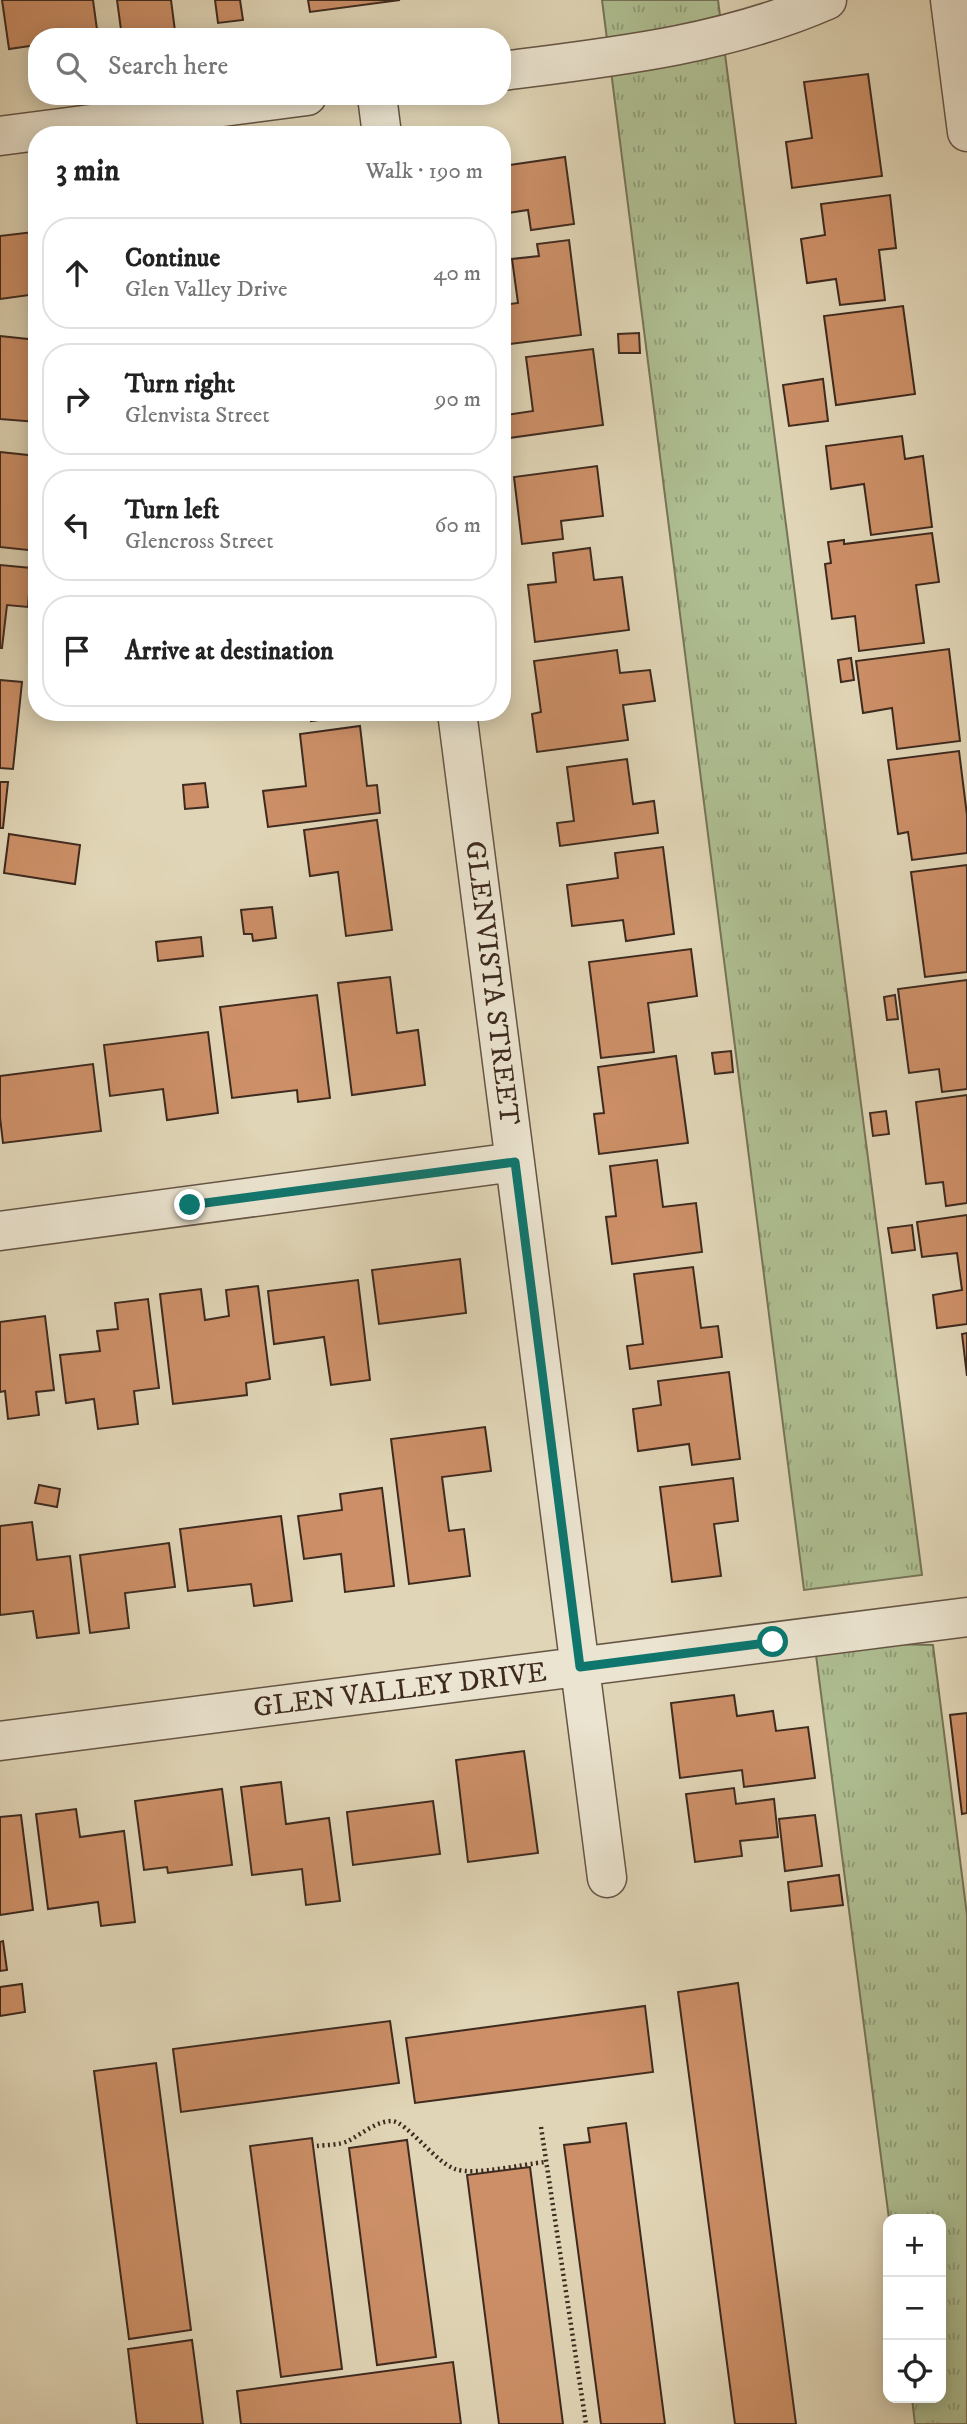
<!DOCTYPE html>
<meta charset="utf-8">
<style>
body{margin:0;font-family:"IM FELL DW Pica",serif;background:#f2f2f2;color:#222}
.controls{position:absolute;right:21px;bottom:21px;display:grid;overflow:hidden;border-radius:14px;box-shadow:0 4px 18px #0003}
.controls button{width:63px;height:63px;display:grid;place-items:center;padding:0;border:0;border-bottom:2px solid #e0e0e0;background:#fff;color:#222;font:35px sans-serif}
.stop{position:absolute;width:21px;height:21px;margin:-16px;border:5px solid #0f766e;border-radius:50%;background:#fff}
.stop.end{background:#0f766e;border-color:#fff;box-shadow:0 2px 7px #0008}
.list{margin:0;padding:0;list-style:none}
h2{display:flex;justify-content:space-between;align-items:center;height:91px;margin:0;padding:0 28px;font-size:30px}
h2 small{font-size:23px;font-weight:400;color:#767676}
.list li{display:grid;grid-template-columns:46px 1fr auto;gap:21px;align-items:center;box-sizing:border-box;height:112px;margin:0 14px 14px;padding:0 14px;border:2px solid #e0e0e0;border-radius:28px}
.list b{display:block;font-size:26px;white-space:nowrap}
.list p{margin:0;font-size:23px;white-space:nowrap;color:#767676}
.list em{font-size:23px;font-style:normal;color:#767676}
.icon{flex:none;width:38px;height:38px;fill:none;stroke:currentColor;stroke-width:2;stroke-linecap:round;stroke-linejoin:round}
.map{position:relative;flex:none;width:967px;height:2424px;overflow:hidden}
.search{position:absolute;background:#fff;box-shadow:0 4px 18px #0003;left:28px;top:28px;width:483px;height:77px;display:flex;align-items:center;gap:18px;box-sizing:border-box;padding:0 24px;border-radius:28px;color:#767676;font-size:26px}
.panel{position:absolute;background:#fff;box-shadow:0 4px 18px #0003;left:28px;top:126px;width:483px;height:595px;border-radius:28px}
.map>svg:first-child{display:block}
</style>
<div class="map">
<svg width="967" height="2424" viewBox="0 0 967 2424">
<defs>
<pattern id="grass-tufts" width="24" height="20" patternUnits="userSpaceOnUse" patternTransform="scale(1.75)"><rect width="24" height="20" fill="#aebe91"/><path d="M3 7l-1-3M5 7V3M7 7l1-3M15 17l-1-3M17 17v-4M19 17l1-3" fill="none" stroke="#8f9b76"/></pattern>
</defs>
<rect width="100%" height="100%" fill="#e0d5b6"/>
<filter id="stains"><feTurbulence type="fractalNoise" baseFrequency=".00286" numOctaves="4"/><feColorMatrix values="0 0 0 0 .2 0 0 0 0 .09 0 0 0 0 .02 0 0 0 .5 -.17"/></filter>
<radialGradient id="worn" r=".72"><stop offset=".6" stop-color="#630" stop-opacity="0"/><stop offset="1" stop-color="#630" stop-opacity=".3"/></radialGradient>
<path fill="url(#grass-tufts)" stroke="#767458" stroke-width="2" d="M602 0H718L922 1575 804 1590Z
M888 1644 933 1645 967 1915V2424H915L912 2398H941V2219H889L816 1655Z"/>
<path fill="#cc8f67" stroke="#3e2a1f" stroke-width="2" d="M2 0H93L98 37H37V45L9 49Z
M117 0H171L175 31 122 37Z
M215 0H240L243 20 218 23Z
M308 0H400L310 12Z
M868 74 882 176 792 188 786 142 812 138 804 82Z
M565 157 574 224 531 230 528 210 502 214V166Z
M890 195 896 248 879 250 885 300 840 305 836 279 807 283 801 239 825 235 821 204Z
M33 232 37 264V294L0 299V236Z
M569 240 581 335 502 345V305L518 303 512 259 539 256 537 244Z
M903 306 915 394 836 405 824 316Z
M639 333 640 353H619L618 334Z
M0 336 37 340V422L0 419Z
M593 349 603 425 509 438 506 415 533 411 526 357Z
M823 379 828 421 789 426 783 385Z
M902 436 905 459 923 456 932 527 871 535 864 484 831 489 826 446Z
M0 452 37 456V551L0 547Z
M597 466 603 516 561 521 563 539 522 544 514 477Z
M932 533 939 582 916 585 924 643 859 651 855 616 832 619 825 564 831 563 828 542 844 540V544Z
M590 548 594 580 622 577 629 630 535 642 528 585 556 582 553 553Z
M0 565 31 568 28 607 7 605 2 648H0Z
M949 649 960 741 897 749 892 708 863 713 856 661Z
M617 650 620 673 650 670 655 701 623 705 628 740 537 752 532 714 541 712 534 661Z
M851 658 854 680 841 682 838 660Z
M0 680 22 682 13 769 0 768Z
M310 712H360L361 714 311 721Z
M360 726 367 786 377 785 380 813 268 827 263 791 306 786 300 734Z
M959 751 967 815V853L912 860 908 832 898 834 888 760Z
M627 759 633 804 654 801 658 833 560 846 557 823 574 821 567 767Z
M0 782H8L3 828H0Z
M205 783 208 807 185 809 183 785Z
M377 820 392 930 346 936 338 872 310 876 304 830Z
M9 834 80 845 75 884 4 873Z
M663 847 674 934 626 941 623 920 572 926 567 885 618 878 615 853Z
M967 865V972L925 977 911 872Z
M272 907 276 938 253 941 252 934H244L241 910Z
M201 937 203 956 158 961 156 942Z
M691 949 697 996 648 1003 654 1052 601 1058 589 962Z
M390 977 397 1033 418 1030 425 1085 352 1095 338 983Z
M967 980V1089L942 1092 939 1069 909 1073 898 989Z
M317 995 330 1098 298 1102 297 1090 232 1098 220 1007Z
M895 995 898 1019 887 1020 884 997Z
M208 1032 218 1113 167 1120 163 1089 110 1096 104 1045Z
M731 1051 733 1072 715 1074 712 1053Z
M676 1056 688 1143 599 1154 594 1114 604 1113 598 1067Z
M93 1064 101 1131 3 1143 0 1117V1076Z
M967 1095V1203L946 1206 943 1182 926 1184 916 1102Z
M886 1111 889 1134 873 1136 870 1113Z
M657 1160 663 1207 696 1203 702 1252 612 1264 606 1217 616 1216 610 1166Z
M967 1215V1324L937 1328 933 1295 962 1290 957 1253 922 1257 917 1222Z
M912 1225 915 1250 892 1253 888 1228Z
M460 1259 466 1313 379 1324 372 1270Z
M693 1267 701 1328 718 1326 722 1357 630 1369 627 1346 643 1344 634 1274Z
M358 1280 370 1380 331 1385 324 1337 274 1344 268 1291Z
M258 1286 270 1379 246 1383 247 1395 173 1404 160 1294 201 1289 205 1320 229 1316 226 1290Z
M148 1299 159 1388 134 1391 138 1424 98 1429 94 1399 66 1403 60 1355 100 1351 97 1331 118 1329 115 1303Z
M45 1316 54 1390 36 1392 39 1415 8 1419 5 1391 0 1392V1322Z
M967 1333V1376L962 1334Z
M729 1372 740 1459 692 1465 689 1444 638 1451 633 1409 661 1405 658 1381Z
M485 1427 491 1471 442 1477 449 1531 464 1529 470 1576 409 1584 391 1439Z
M733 1478 738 1521 714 1524 721 1576 672 1582 660 1487Z
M39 1485 60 1489 57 1507 35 1503Z
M382 1488 394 1586 345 1592 341 1554 304 1559 298 1516 342 1510 340 1494Z
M281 1516 292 1601 254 1606 251 1584 188 1591 180 1529Z
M32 1522 37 1560 70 1556 79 1633 37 1638 33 1611 0 1615V1526Z
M169 1543 175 1587 125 1593 129 1628 90 1633 80 1555Z
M734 1695 737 1716 773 1711 776 1731 808 1727 815 1778 744 1787 742 1770 680 1778 671 1703Z
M967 1713V1813L962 1814 950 1715Z
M524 1751 538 1853 468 1862 456 1760Z
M281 1782 286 1824 329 1818 340 1901 306 1905 302 1869 252 1875 241 1787Z
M734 1788 736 1804 774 1799 778 1837 740 1841 742 1856 695 1862 686 1794Z
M222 1789 232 1865 168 1873 167 1867 144 1870 135 1801Z
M433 1801 440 1854 353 1865 347 1812Z
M76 1809 80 1837 124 1831 135 1922 101 1926 98 1902 48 1909 36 1814Z
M21 1815 33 1910 0 1915V1817Z
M815 1815 822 1866 785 1871 779 1819Z
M839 1875 843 1905 791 1911 788 1882Z
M3 1941 7 1970 0 1971V1942Z
M738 1983 796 2424H735L678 1992Z
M22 1984 25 2012 0 2016V1987Z
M645 2006 653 2072 415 2103 406 2038Z
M390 2021 399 2083 181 2112 173 2049Z
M156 2063 191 2330 129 2339 94 2071Z
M626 2123 665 2424H601L564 2145 590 2142 588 2128Z
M312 2138 342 2369 281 2377 250 2146Z
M407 2140 436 2357 377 2365 349 2148Z
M530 2167 563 2424H499L467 2175Z
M192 2340 203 2424H137L128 2349Z
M453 2362 461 2424H241L237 2391Z"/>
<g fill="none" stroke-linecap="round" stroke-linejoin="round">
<g stroke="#665545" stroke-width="41">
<path id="street" d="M950 0 967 132
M502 71C613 57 724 45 827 0
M377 96 382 135
M0 136 307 96
M457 712 607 1878
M0 1231 515 1162
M0 1741 967 1617"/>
</g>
<path stroke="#3e2a1f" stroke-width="4.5" stroke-dasharray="2 3.5" stroke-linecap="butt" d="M541 2127 586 2424
M317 2146C326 2145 340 2145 348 2141 362 2134 376 2121 392 2121 407 2122 435 2162 455 2169 474 2176 524 2164 545 2162"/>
<use href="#street" stroke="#ebe4d0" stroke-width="38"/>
</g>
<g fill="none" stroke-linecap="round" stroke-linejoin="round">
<path stroke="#0f766e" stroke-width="9" d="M190 1205 515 1162 580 1667 773 1642"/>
</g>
<g text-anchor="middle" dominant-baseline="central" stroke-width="5" stroke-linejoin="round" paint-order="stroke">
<g font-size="28" fill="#3e2a1f" stroke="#ebe4d0">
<text transform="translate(492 983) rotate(83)">GLENVISTA STREET</text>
<text transform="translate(400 1690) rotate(-7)">GLEN VALLEY DRIVE</text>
</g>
</g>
<rect width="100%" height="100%" filter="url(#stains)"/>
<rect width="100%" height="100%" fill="url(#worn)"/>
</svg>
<div class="controls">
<button>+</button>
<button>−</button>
<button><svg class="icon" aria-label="locate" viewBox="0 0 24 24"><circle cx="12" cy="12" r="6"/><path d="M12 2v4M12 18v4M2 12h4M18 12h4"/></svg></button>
</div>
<div class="stop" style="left:773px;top:1642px"></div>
<div class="stop end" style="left:190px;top:1205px"></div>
<div class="search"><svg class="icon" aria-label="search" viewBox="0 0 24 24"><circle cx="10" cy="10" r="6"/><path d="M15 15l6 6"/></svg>Search here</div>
<section class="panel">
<h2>3 min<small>Walk · 190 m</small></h2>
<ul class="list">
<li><svg class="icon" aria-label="ahead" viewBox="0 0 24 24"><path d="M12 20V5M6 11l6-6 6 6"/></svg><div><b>Continue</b><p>Glen Valley Drive</p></div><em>40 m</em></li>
<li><svg class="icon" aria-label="right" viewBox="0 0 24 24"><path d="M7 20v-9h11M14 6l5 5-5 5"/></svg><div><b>Turn right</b><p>Glenvista Street</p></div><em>90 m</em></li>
<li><svg class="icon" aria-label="left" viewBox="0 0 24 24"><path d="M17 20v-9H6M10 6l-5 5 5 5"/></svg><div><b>Turn left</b><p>Glencross Street</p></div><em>60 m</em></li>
<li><svg class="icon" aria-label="arrive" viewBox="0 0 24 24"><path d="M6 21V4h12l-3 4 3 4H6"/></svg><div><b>Arrive at destination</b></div></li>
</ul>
</section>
</div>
